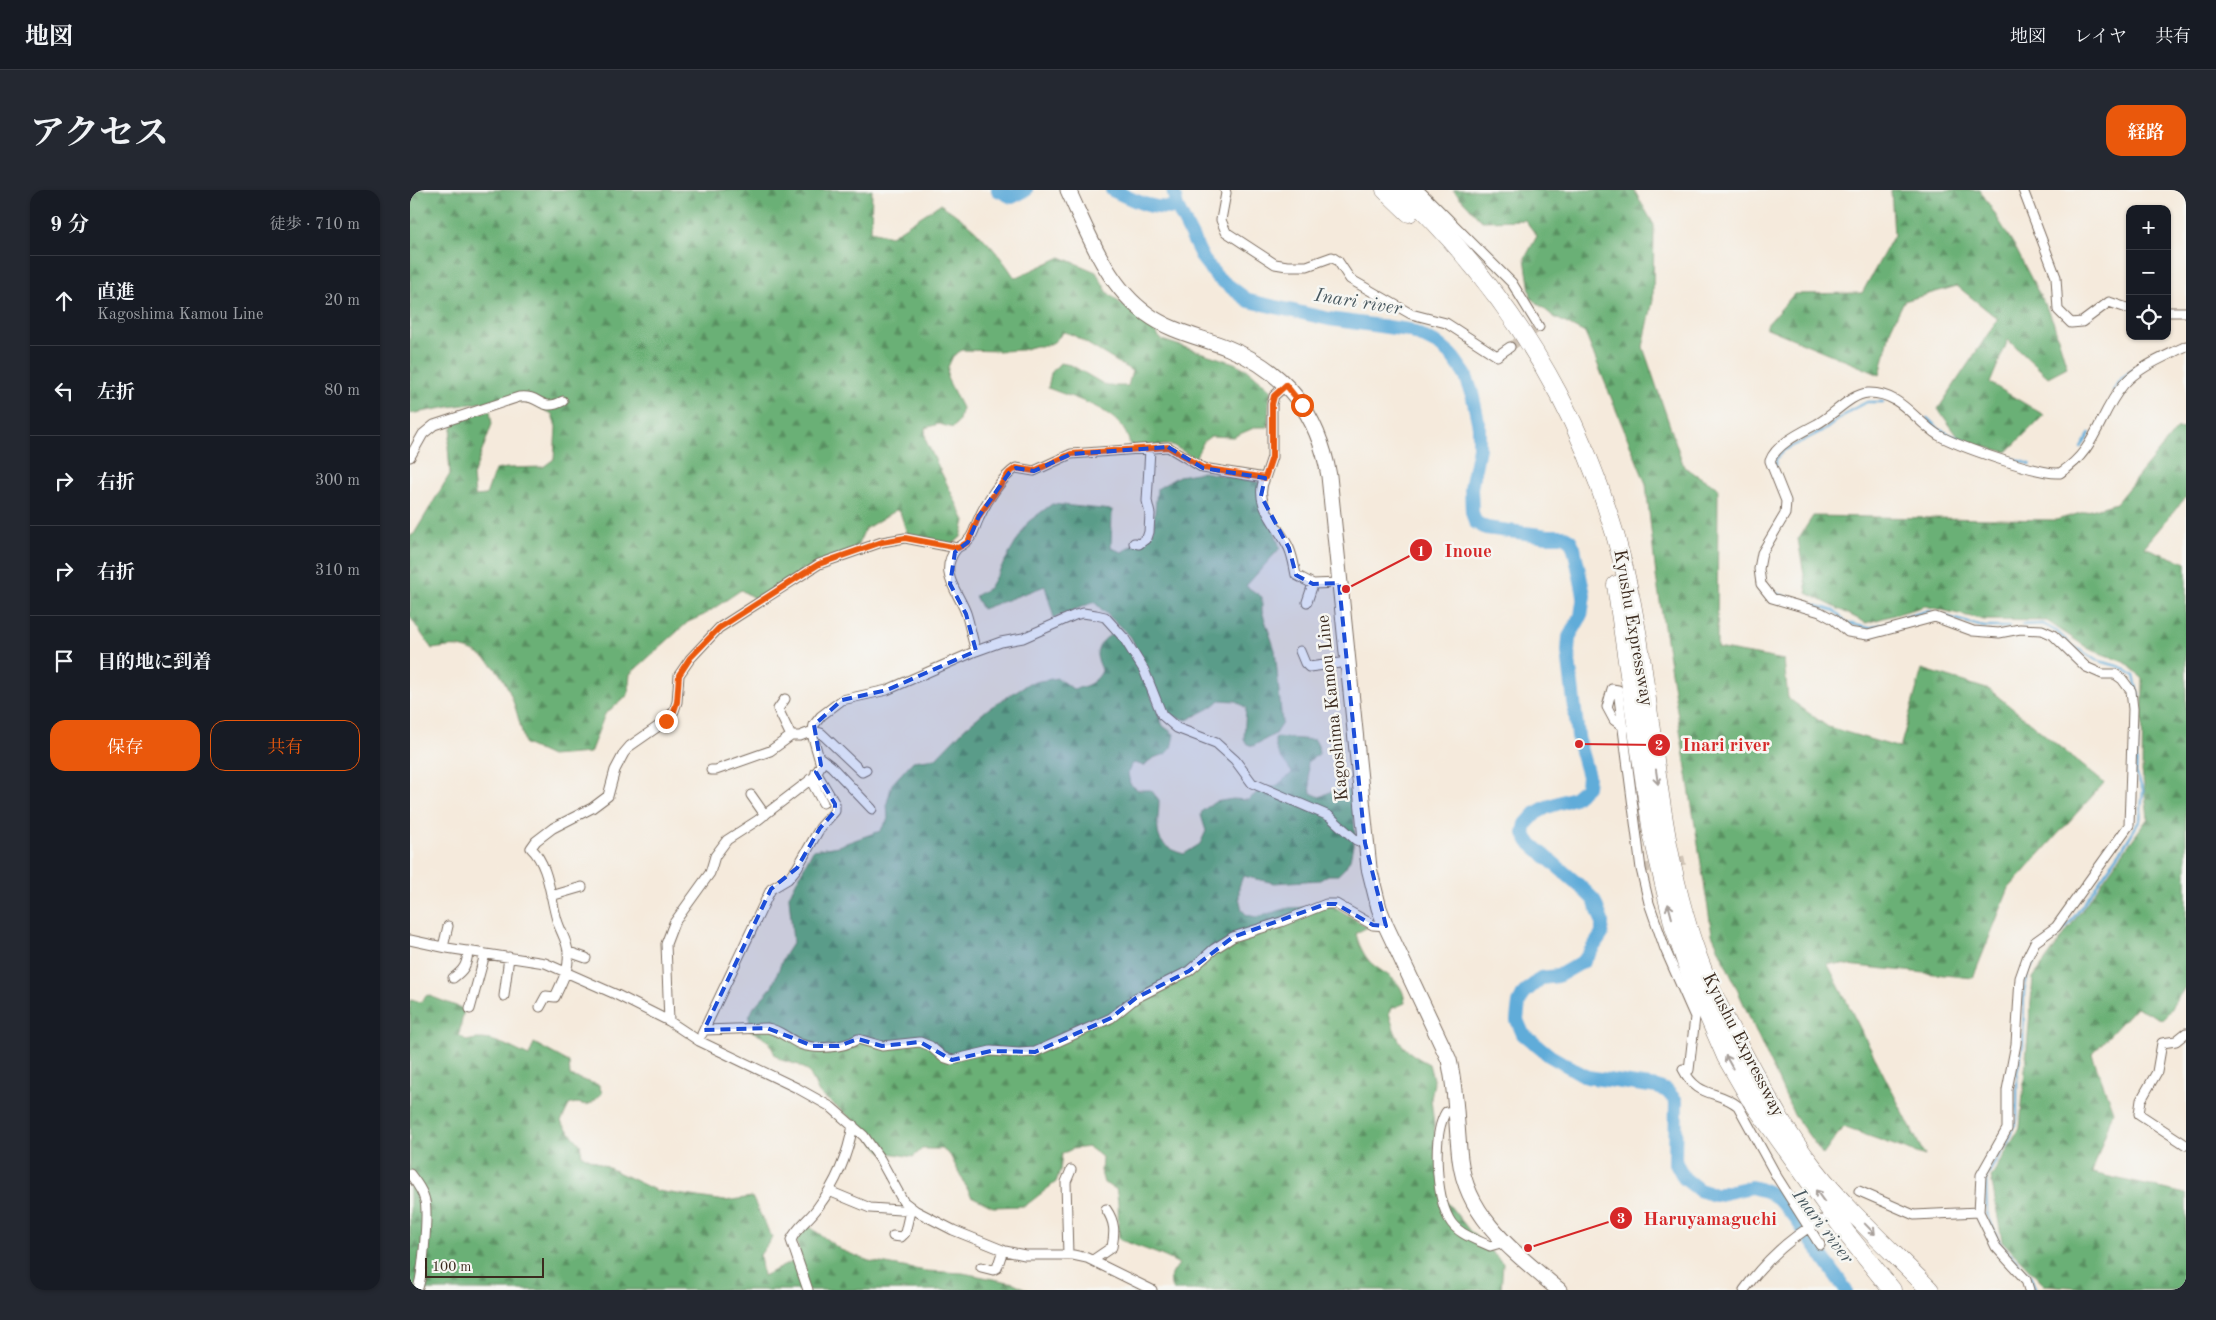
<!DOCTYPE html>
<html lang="ja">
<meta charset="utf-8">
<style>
body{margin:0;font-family:"Old Standard TT","Noto Serif JP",serif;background:#242831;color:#f1f3f6}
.controls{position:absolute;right:15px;top:15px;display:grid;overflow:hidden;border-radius:10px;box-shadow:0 1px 4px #0004}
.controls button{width:45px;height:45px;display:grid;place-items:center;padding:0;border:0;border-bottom:1px solid #363941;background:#171b24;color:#f1f3f6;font:25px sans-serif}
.scale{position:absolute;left:15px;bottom:12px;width:119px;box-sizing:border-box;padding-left:5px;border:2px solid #3b2a1e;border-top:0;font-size:14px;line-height:18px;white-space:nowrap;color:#3b2a1e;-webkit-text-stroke:4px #f6f6f2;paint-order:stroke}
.stop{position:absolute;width:15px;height:15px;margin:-11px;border:4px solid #ea580c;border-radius:50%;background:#fff}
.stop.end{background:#ea580c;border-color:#fff;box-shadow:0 1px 5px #0008}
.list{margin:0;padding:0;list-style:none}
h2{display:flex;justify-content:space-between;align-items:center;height:65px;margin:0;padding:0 20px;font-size:21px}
h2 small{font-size:16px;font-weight:400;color:#9ea1a6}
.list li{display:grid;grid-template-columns:32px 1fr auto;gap:15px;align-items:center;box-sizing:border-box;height:90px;padding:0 20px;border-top:1px solid #363941}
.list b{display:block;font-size:19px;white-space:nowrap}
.list p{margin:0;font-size:16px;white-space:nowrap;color:#9ea1a6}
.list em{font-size:16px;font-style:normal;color:#9ea1a6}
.actions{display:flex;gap:10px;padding:15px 20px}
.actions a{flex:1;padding:11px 0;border:1px solid #ea580c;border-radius:15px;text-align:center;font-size:18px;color:#ea580c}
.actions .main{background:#ea580c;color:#fff}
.icon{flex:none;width:28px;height:28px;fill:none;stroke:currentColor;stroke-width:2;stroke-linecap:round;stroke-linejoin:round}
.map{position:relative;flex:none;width:1776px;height:1100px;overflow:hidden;border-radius:15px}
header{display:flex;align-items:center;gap:30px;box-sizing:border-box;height:70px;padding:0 25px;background:#171b24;border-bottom:1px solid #363941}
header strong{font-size:24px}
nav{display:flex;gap:28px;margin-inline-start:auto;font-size:18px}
.intro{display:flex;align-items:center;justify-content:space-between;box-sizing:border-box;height:120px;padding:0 30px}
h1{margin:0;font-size:35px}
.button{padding:12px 22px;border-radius:15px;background:#ea580c;color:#fff;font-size:18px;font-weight:700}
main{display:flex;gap:30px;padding:0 30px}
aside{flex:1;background:#171b24;border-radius:15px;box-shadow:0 1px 4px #0004}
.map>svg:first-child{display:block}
</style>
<header>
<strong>地図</strong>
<nav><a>地図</a><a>レイヤ</a><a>共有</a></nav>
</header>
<div class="intro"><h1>アクセス</h1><a class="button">経路</a></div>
<main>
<aside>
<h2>9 分<small>徒歩 · 710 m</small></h2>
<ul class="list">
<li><svg class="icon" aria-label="ahead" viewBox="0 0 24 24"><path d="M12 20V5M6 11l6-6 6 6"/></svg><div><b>直進</b><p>Kagoshima Kamou Line</p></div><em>20 m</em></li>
<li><svg class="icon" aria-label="left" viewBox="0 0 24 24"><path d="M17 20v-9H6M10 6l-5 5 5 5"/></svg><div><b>左折</b></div><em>80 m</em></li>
<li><svg class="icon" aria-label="right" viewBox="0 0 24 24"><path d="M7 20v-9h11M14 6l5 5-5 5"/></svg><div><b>右折</b></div><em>300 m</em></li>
<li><svg class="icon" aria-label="right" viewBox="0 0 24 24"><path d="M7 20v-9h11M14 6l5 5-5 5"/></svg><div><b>右折</b></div><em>310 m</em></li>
<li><svg class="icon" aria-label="arrive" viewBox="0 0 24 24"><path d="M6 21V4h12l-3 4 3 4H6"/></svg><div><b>目的地に到着</b></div></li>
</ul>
<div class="actions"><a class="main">保存</a><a>共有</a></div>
</aside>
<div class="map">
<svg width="1776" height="1100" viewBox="0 0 1776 1100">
<defs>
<pattern id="forest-firs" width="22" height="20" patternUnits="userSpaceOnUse" patternTransform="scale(1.25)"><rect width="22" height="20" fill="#6ab076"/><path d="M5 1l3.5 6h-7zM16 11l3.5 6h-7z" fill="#588f60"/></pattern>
</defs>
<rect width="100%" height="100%" fill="#f6f6f2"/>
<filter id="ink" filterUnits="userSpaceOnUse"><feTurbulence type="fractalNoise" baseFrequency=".02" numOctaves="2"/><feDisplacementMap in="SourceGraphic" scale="10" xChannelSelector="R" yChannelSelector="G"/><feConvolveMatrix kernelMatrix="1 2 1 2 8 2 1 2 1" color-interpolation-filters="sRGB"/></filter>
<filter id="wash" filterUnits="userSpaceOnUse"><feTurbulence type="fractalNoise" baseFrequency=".0096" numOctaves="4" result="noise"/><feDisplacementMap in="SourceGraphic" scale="20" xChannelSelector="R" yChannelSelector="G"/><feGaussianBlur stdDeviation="1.12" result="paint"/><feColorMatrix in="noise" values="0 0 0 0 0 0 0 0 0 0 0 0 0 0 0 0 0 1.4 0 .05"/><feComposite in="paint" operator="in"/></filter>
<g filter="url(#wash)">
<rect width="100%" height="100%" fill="#f5eadc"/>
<path fill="url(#forest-firs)" stroke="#526d4a" d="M0 0H462L461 41 481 46 530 14C561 33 585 57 605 88L651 67 686 82 698 103 741 138 752 150 824 173 838 180 862 201 859 211 858 237H846L823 247 801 246 794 251 785 268 762 255 720 256C715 220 667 210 638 198L641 183 650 173 661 175 697 196H718L722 181 663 145 654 142 644 152 636 156H625L612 160 591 161 552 160 543 166 538 177 537 188 552 218 549 230 543 238 529 234 515 238 516 251 555 331 551 347 543 354 500 346 497 343 490 322 486 320 455 339 447 357 347 410 331 400 294 425 278 432 220 484 218 505 195 524 180 563 141 566 115 554C105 515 96 466 49 457 41 456 30 458 22 459L0 427V346L4 344 40 284 38 256 44 231 80 220 82 234 63 286 65 306 76 305 85 280 97 278 133 277 144 269 146 237 142 224 122 214 98 209 39 217 0 224Z
M1043 0H1224L1244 35 1243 110 1233 157 1274 277 1308 298 1307 458 1374 470 1378 508 1418 537 1490 558 1512 479 1580 500 1694 593 1599 698 1563 788 1417 773 1515 966 1433 937 1413 965 1384 925 1302 744 1246 386 1236 294 1175 143 1144 127 1121 108 1115 68 1127 46 1115 30 1072 31Z
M1481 0H1570L1604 55 1643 131 1657 177 1638 187 1598 150 1580 193 1634 225 1597 262 1552 252 1528 219 1588 129 1547 96 1494 111 1481 138 1470 185 1355 137 1384 104 1452 103 1484 45Z
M1776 238V307L1734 357 1776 373V796L1753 830 1726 817 1682 864 1703 921 1682 983 1776 1004V1095L1772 1100H1698L1634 1095 1592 1051 1581 987 1610 938 1623 788 1738 628 1732 581 1733 489 1716 473 1679 459 1637 431 1574 430 1515 416 1456 433 1397 403 1388 349 1403 326 1646 330 1706 313 1767 239Z
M793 282 849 292 870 358 836 396 852 407V421L865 460 872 533 865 544 843 556 837 554 834 549 836 518 826 511 810 510C802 519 789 523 777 530L759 525 751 517 747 500 721 447 684 412 644 428 635 396 572 419 565 406 579 398 618 332 642 314 702 320 701 358 712 362 743 342 747 299 769 286Z
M706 443 729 475 753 536 764 544C760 576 750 557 734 576L725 573 721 575 718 583 720 594 728 600H741L749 610C749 637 739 655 774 664L790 654 796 641 791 625 792 621 805 612 823 609 838 610 849 601 867 595 882 583C876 573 861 559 866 547L905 550 908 556 909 564 897 572 901 603 910 607 922 601 942 600 945 646 940 669 935 678 928 685H918L910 690 864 693 833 686 829 697V707L832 720 837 725 846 727 879 718 923 716 958 737 946 743C948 753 953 764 960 772 975 786 993 788 995 813L981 819 979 823C987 852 992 860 1019 874L1024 893 1021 909 1027 961 1037 1012 1059 1040 1093 1073 1091 1100H763C757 1089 763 1082 769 1074 750 1063 730 1058 709 1049 707 1032 710 1016 706 999L694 993 691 982 692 967 679 957 662 959 652 964 650 981 646 992 615 1016 583 1017 561 1006 540 965 532 959H512L503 967 472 962 443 930 409 903 399 882 389 875 371 870 365 865 359 851 340 840 339 827 344 817 362 797 374 766 383 752 379 706 403 660 428 656 470 641 478 629 477 613 482 594 503 571 526 568 555 538 578 519 619 493 647 488 663 499C676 497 686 493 692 481 691 475 687 470 687 465 687 455 697 445 706 443Z
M17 805 54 819 49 845 57 851C80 844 98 857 119 866L124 853 159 872 160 886 189 895 192 903C173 925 175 908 159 915L151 932 170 954 172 965 247 1001 315 1011 342 1007 362 1048 350 1065 353 1086 384 1071 390 1066 386 1049 395 1036 400 1037 431 1060 459 1071 516 1081 553 1083 604 1093 618 1100H0V810L11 812Z"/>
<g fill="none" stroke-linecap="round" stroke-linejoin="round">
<path stroke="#61acd9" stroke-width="2.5" d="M1749 164 1759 159
M1703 201 1713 187 1731 174
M1517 228 1530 240 1568 257
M1671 258 1680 243
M1575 260 1620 274
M1366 276V269L1373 261 1416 239 1441 220 1457 212H1473
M1358 396 1363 402 1374 406 1425 421 1437 433 1459 438 1516 421 1574 437H1599
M1612 435 1633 434 1646 441 1660 454 1686 470 1711 477 1724 486 1729 508V525L1726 583 1733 600 1730 630 1713 658 1662 730 1648 746 1630 761 1618 784 1614 801 1613 856 1607 883V929L1600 948 1576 987 1577 1023 1589 1052 1620 1086 1626 1100"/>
<path stroke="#61acd9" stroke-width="14" d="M588 0 602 7 616 0
M702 0C723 10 744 21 767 17
M763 0 767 17 793 69 807 87 839 111 919 129 999 140 1029 155 1042 166 1055 184 1062 203 1069 236V258L1061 298 1062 322 1065 332 1076 338 1138 346H1153L1160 350 1164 358 1174 405 1171 426 1159 447 1158 462 1169 554 1178 586 1177 597 1164 608 1137 617 1126 623 1116 634 1114 643 1119 652 1170 696 1184 710 1192 731V744L1174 771 1148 786 1131 788 1114 803 1109 813 1107 830 1113 844 1140 866 1177 887 1247 897 1257 901 1266 911 1265 971 1274 988 1289 1000 1305 1005 1341 997 1356 1001 1368 1008 1386 1029 1436 1100"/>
</g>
</g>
<g filter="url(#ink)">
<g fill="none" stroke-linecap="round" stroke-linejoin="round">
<path stroke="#d0c4b6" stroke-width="9" stroke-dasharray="9 4.5" stroke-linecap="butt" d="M1100 157 1129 137
M1231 679 1275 670"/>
<g stroke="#7c6d60" stroke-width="11">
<path id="minor" d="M815 0 816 3 811 30 816 42 865 74 877 76H897L922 67 928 71 940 89 1001 124 1036 133 1087 166 1100 157
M1009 0 1102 93 1129 137
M1613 0 1646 87 1648 120 1661 133 1672 132 1699 112 1720 119
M1757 122H1776
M0 267 13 244 24 235 109 207C131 204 130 223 153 211
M855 288C842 314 869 336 879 358 883 367 884 376 886 385L903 394 929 393
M724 353 729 354 737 348 739 342 740 324 737 311 740 259
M547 358C527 382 548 401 556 423 560 435 562 449 566 461
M897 412 903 394
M890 461 895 473 899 477 938 472
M375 509 368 519 381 546
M1211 535 1204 530 1197 517 1202 499 1208 500 1231 679 1239 713 1255 759 1285 827 1279 880 1273 879C1288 909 1307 899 1328 916L1367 987 1410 1055
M409 567 421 576 462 619
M301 580H306L360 561 381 546H390L403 541 411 543 452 582 456 580
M400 589 413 613
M341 605 355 625
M141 706 172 697
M0 750 37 758 135 773 205 804 259 831 289 851 387 898 421 917 454 946 470 969 493 1011 506 1021 543 1040 595 1061 615 1065H663L677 1068 742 1100
M33 757 38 736
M159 762 176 768
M43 788C54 780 57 775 58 761
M94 806 99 767
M130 817 136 806 145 807C151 793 160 779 158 763 158 752 150 741 147 730 140 707 139 675 121 658L126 651 143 638 182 618 198 606 205 580 214 563 220 556 256 531 264 521 267 512 269 485 280 469 309 438 409 374 472 352 495 348 547 358C564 349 562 343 569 328 576 312 592 287 606 278L624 281 661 264 758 257 793 278 855 288 862 267V214L864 206 876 195
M60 819 75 764
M259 831 256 754 264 733 300 683 305 666 317 650 348 630 404 587 411 575 402 544 404 535 411 526 432 510 477 500 566 461 591 452 613 448 665 425 673 423 686 425 695 427 714 448 734 480 752 525 767 538 806 553 825 570 842 593 919 626 946 650 955 653
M294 840 357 838C370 840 378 849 390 854 406 860 433 858 448 849L472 856 510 852 520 856 533 867 542 870 581 861 609 863 625 862 701 828 726 808 779 781 804 759 823 747 871 732 916 714H926L963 735 976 736
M1776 843 1766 851 1752 853 1747 882 1731 910 1729 924 1776 955
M292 844 361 699 378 689 387 678 410 638 425 621V614L406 582
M1048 921 1036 922C1022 945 1026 1005 1039 1029 1047 1044 1065 1049 1080 1056L1094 1052
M0 984C6 992 13 1001 15 1011 18 1024 13 1089 7 1100
M419 1001 460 1018 505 1021
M1449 1001 1504 1025 1569 1022
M483 1046 491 1047 495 1043 500 1021
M658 1065 656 992 661 980
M683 1070 702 1057C705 1042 705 1032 696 1019
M571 1077 583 1080 587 1078 593 1060
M398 1100 381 1050C387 1037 400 1029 408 1017 426 993 438 964 443 935
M1334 1100C1354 1072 1381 1047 1411 1030
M1619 1100 1616 1090 1586 1057 1569 1022 1571 985 1597 939V900L1606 854 1610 788 1617 768 1625 752 1646 737 1719 635 1723 519 1721 501 1712 489 1705 484H1692L1676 477 1643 445 1632 440 1610 439 1589 443 1563 441 1525 427 1458 445 1438 442 1423 429 1410 422 1362 408 1351 394 1349 379 1352 363 1375 324 1376 311 1360 271C1366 254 1392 242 1407 234 1423 226 1440 204 1458 203 1490 202 1504 230 1528 245 1548 256 1629 285 1650 283 1688 259 1688 224 1714 194 1730 176 1755 167 1776 156"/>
</g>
<g stroke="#7c6d60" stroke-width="17">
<path id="primary" d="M658 0C678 43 697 96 737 124 761 142 791 147 818 158 877 182 908 224 919 286L959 678 969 718 976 736 1039 870C1047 904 1046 935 1050 969 1057 1029 1107 1064 1149 1100"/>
</g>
<g stroke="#7c6d60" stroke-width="19">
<path id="motorway" d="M975 0 999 23
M993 0C1123 126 1199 268 1228 447 1246 559 1251 674 1293 780 1305 811 1321 840 1337 870 1357 907 1377 944 1403 977 1437 1021 1481 1060 1520 1100
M1206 395 1242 643 1264 737 1280 784 1316 867 1339 907 1437 1044 1482 1100"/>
</g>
<use href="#minor" stroke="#fff" stroke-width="9"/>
<use href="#primary" stroke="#fff" stroke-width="15"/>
<use href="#motorway" stroke="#fff" stroke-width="18"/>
</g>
<defs><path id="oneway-shaft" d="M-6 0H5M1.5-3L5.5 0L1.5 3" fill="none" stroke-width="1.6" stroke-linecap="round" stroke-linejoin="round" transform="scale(1.25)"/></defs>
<g stroke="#a79f9a">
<use href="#oneway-shaft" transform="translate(1247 587) rotate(82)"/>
<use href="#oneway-shaft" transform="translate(1260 721) rotate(-105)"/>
<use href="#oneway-shaft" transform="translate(1319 872) rotate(-119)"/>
<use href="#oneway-shaft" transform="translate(1410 1006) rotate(-126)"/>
<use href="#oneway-shaft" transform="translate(1460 1039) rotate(46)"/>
</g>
</g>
<g fill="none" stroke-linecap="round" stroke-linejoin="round" filter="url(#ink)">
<path stroke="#ea580c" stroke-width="6" d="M256 531 264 521 267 512 269 485 280 468 309 438 393 384 409 374 472 352 495 348 548 358 558 352 569 326 599 283 606 278 624 281 661 264 758 257 793 278 855 288 862 267V214L864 206 876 195 892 215"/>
</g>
<path fill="#1d4ed8" fill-opacity="0.2" stroke="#1d4ed8" stroke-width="4" stroke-dasharray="10 6" stroke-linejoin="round" d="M758 257 793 278 855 288 851 306 879 358 886 385 903 394 929 393 955 653 976 736 963 735 926 714H916L823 747 779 781 726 808 701 828 625 862 581 861 542 870 510 852 472 856 448 849 429 856H403L357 838 294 840 361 699 387 678 410 638 425 621V614L406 582 411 575 404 535 432 510 477 500 566 461 556 424 540 394 545 362 558 352 569 326 599 283 606 278 624 281 661 264Z"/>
<g text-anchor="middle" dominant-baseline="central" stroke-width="5" stroke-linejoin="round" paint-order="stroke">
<g font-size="18" fill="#3b2a1e" stroke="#f6f6f2">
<text transform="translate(1223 438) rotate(80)">Kyushu Expressway</text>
<text transform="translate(923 518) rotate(-96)">Kagoshima Kamou Line</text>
<text transform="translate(1333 855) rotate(63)">Kyushu Expressway</text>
</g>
<g font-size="19" font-style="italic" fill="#48585f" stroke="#f6f6f2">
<text transform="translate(948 113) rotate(9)">Inari river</text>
<text transform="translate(1412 1037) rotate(53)">Inari river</text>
</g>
</g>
<path fill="none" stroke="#d62828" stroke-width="2" d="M936 399L1011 360M1169 554L1249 555M1118 1058L1211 1028"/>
<g fill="#d62828" stroke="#f6f6f2" stroke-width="2">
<circle cx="936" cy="399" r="5"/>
<circle cx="1169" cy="554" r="5"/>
<circle cx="1118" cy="1058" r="5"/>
<circle cx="1011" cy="360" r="12"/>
<circle cx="1249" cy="555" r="12"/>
<circle cx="1211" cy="1028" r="12"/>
</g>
<g font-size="15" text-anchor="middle" font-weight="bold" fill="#fff">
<text x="1011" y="366">1</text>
<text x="1249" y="560">2</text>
<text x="1211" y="1033">3</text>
</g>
<g font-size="19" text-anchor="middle" font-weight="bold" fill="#d62828" stroke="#f6f6f2" stroke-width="5" stroke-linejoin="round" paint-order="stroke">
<text x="1058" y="367">Inoue</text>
<text x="1316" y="561">Inari river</text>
<text x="1300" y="1035">Haruyamaguchi</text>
</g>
</svg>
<div class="controls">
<button>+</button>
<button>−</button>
<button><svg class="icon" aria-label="locate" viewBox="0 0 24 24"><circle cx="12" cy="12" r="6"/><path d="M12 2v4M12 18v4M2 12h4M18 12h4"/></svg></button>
</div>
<div class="scale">100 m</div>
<div class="stop" style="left:892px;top:215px"></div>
<div class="stop end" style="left:256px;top:531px"></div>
</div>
</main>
